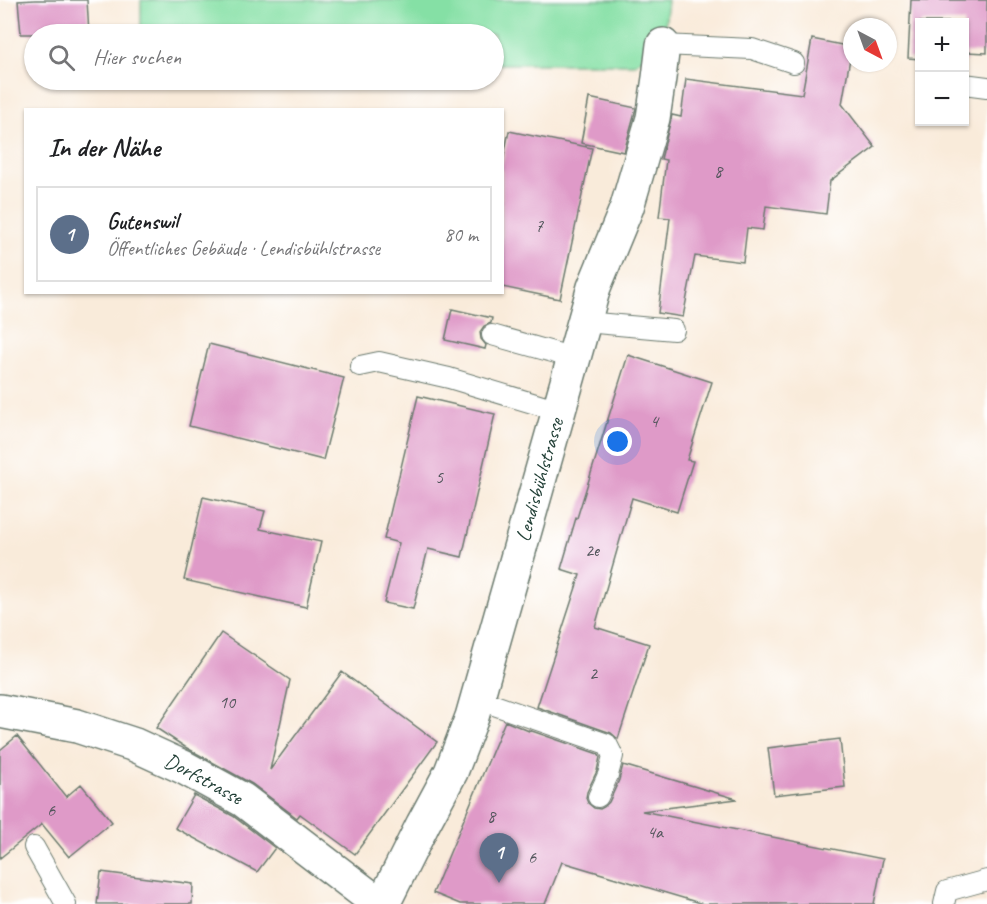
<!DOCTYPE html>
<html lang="de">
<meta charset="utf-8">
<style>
body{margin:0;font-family:Caveat,sans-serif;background:#f2f2f2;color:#202124}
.controls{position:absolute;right:18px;top:18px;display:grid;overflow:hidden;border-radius:0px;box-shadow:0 2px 4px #0004}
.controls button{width:54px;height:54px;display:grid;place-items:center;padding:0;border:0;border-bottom:2px solid #e0e0e0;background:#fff;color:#202124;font:30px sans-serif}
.compass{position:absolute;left:843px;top:18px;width:54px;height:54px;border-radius:50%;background:#fff;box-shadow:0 2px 4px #0004;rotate:139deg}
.you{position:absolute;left:618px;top:442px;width:21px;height:21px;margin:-15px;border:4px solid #fff;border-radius:50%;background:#1a73e8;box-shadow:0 0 0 9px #1a73e833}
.badge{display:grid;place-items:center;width:39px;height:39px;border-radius:50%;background:#c8321e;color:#fff;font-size:20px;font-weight:700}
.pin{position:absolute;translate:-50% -50px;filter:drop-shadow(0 2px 3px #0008)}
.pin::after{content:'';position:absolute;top:32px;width:21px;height:18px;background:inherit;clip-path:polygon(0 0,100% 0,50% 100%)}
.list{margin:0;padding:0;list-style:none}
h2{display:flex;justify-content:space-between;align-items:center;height:78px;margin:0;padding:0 24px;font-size:26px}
h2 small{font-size:20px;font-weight:400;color:#757577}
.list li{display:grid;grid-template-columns:39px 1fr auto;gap:18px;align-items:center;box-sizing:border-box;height:96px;margin:0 12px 12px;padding:0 12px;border:2px solid #e0e0e0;border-radius:0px}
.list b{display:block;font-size:22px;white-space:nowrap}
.list p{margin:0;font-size:20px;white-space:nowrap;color:#757577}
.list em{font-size:20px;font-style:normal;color:#757577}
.icon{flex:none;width:33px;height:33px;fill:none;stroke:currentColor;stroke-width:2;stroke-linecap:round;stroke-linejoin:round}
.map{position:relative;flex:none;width:987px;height:904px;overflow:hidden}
.search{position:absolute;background:#fff;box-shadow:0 2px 4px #0004;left:24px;top:24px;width:480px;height:66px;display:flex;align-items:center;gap:15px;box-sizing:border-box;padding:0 21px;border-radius:33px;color:#757577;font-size:22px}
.panel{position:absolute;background:#fff;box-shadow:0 2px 4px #0004;left:24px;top:108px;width:480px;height:186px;border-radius:0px}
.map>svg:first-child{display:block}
</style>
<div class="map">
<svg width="987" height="904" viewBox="0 0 987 904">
<rect width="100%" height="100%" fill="#fff"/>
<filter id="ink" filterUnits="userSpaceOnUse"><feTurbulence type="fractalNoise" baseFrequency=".0167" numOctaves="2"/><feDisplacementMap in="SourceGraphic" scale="12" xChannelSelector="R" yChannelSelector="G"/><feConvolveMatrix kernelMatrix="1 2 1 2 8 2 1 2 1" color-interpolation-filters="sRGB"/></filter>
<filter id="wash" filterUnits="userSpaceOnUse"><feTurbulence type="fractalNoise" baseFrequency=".008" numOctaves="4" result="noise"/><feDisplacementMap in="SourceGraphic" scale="24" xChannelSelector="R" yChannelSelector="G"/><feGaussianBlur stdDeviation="1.35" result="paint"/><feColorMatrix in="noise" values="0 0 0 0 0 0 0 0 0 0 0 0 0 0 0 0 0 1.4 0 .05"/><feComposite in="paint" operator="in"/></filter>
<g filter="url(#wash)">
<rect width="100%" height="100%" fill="#f9ebda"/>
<path fill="#85e0a5" stroke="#528e6c" stroke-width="1.5" d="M141 0H668L663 45 635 64H494V34H141Z"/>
<g id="blocks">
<path fill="#df9ac8" d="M35 0H87L89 34H21L18 1Z
M911 0H987V53L966 52V61H964V22H920V59L908 58Z
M812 39 852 47 842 104 875 147 830 181 826 214 766 206 763 230 747 228 743 262 695 256 683 317 658 313 670 218 659 217 666 160 661 159 672 115 681 117 686 79 802 94Z
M589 98 636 108 624 152 581 143Z
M509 131 592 148 560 299 502 287V165Z
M452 309 492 318 491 323 484 326 480 332 481 339 486 345 485 349 445 340Z
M209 344 344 378 323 460 189 426Z
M628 355 712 382 687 460 693 461 677 512 632 498 595 627 649 644 618 739 611 733 537 707 580 575 561 569 576 518H577Z
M418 396 495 414 462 557 428 549 413 609 384 603 399 543 384 539Z
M203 497 265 511 260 529 321 542 306 607 184 580Z
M221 633 290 680 270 770 342 672 437 742 355 854 300 814 297 818 252 784 185 747 156 728Z
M505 721 529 731V730L598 754 600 757 597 771 587 792 586 798 588 803 594 808 600 809 604 807 609 802 619 780 623 765 737 799 642 811 883 859 874 904H703L562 862 545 904H460L433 893Z
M17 736 66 797 81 784 112 822 69 857 42 824 0 858V750Z
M840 739 845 787 774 795 768 748Z
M194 795 233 816 275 848 257 872 175 828Z
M101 872 193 884 192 904H97Z"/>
</g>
</g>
<g filter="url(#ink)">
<use href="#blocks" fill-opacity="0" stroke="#6b7a6e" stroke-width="1.5"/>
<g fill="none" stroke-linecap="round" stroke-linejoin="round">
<g stroke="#6b7a6e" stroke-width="22">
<path id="lane" d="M663 45 752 49 794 63
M964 84 987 87
M585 322 674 330
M492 335 574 358
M360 366 379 362 449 378 559 411
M477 699 607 744 613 756 608 775 598 797
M34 847 66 904
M944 904 947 891 987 880"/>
</g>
<g stroke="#6b7a6e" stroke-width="36">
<g id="street">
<path id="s1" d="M0 711 77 726 135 745 183 767 243 800 379 904"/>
<path id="s2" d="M383 904 423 824 451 772 472 717 594 287 627 207 653 118 659 78 663 45"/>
</g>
</g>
<use href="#lane" stroke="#fff" stroke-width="20"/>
<use href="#street" stroke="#fff" stroke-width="33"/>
</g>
</g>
<g text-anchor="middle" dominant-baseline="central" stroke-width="6" stroke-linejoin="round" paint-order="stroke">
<g font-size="18" fill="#4f5459">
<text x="718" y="171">8</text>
<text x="539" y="226">7</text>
<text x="654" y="421">4</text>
<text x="439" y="477">5</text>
<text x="592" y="550">2e</text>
<text x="593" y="673">2</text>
<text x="227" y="702">10</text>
<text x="51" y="810">6</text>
<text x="491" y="816">8</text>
<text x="655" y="832">4a</text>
<text x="532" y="857">6</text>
</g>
<g font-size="21" fill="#1f3d34" stroke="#fff">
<text stroke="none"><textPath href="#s2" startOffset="454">Lendisbühlstrasse</textPath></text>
<text stroke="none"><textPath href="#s1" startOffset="216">Dorfstrasse</textPath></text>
</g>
</g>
</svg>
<div class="controls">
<button>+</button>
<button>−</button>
</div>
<svg class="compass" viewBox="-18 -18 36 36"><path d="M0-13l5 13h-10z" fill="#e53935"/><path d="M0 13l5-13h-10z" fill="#757577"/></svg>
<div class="you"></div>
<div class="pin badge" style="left:499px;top:883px;background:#5c6f8a">1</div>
<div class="search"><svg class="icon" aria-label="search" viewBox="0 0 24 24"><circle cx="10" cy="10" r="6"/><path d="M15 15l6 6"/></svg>Hier suchen</div>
<section class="panel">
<h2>In der Nähe<small></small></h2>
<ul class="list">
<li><span class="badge" style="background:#5c6f8a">1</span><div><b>Gutenswil</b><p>Öffentliches Gebäude · Lendisbühlstrasse</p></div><em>80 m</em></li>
</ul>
</section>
</div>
